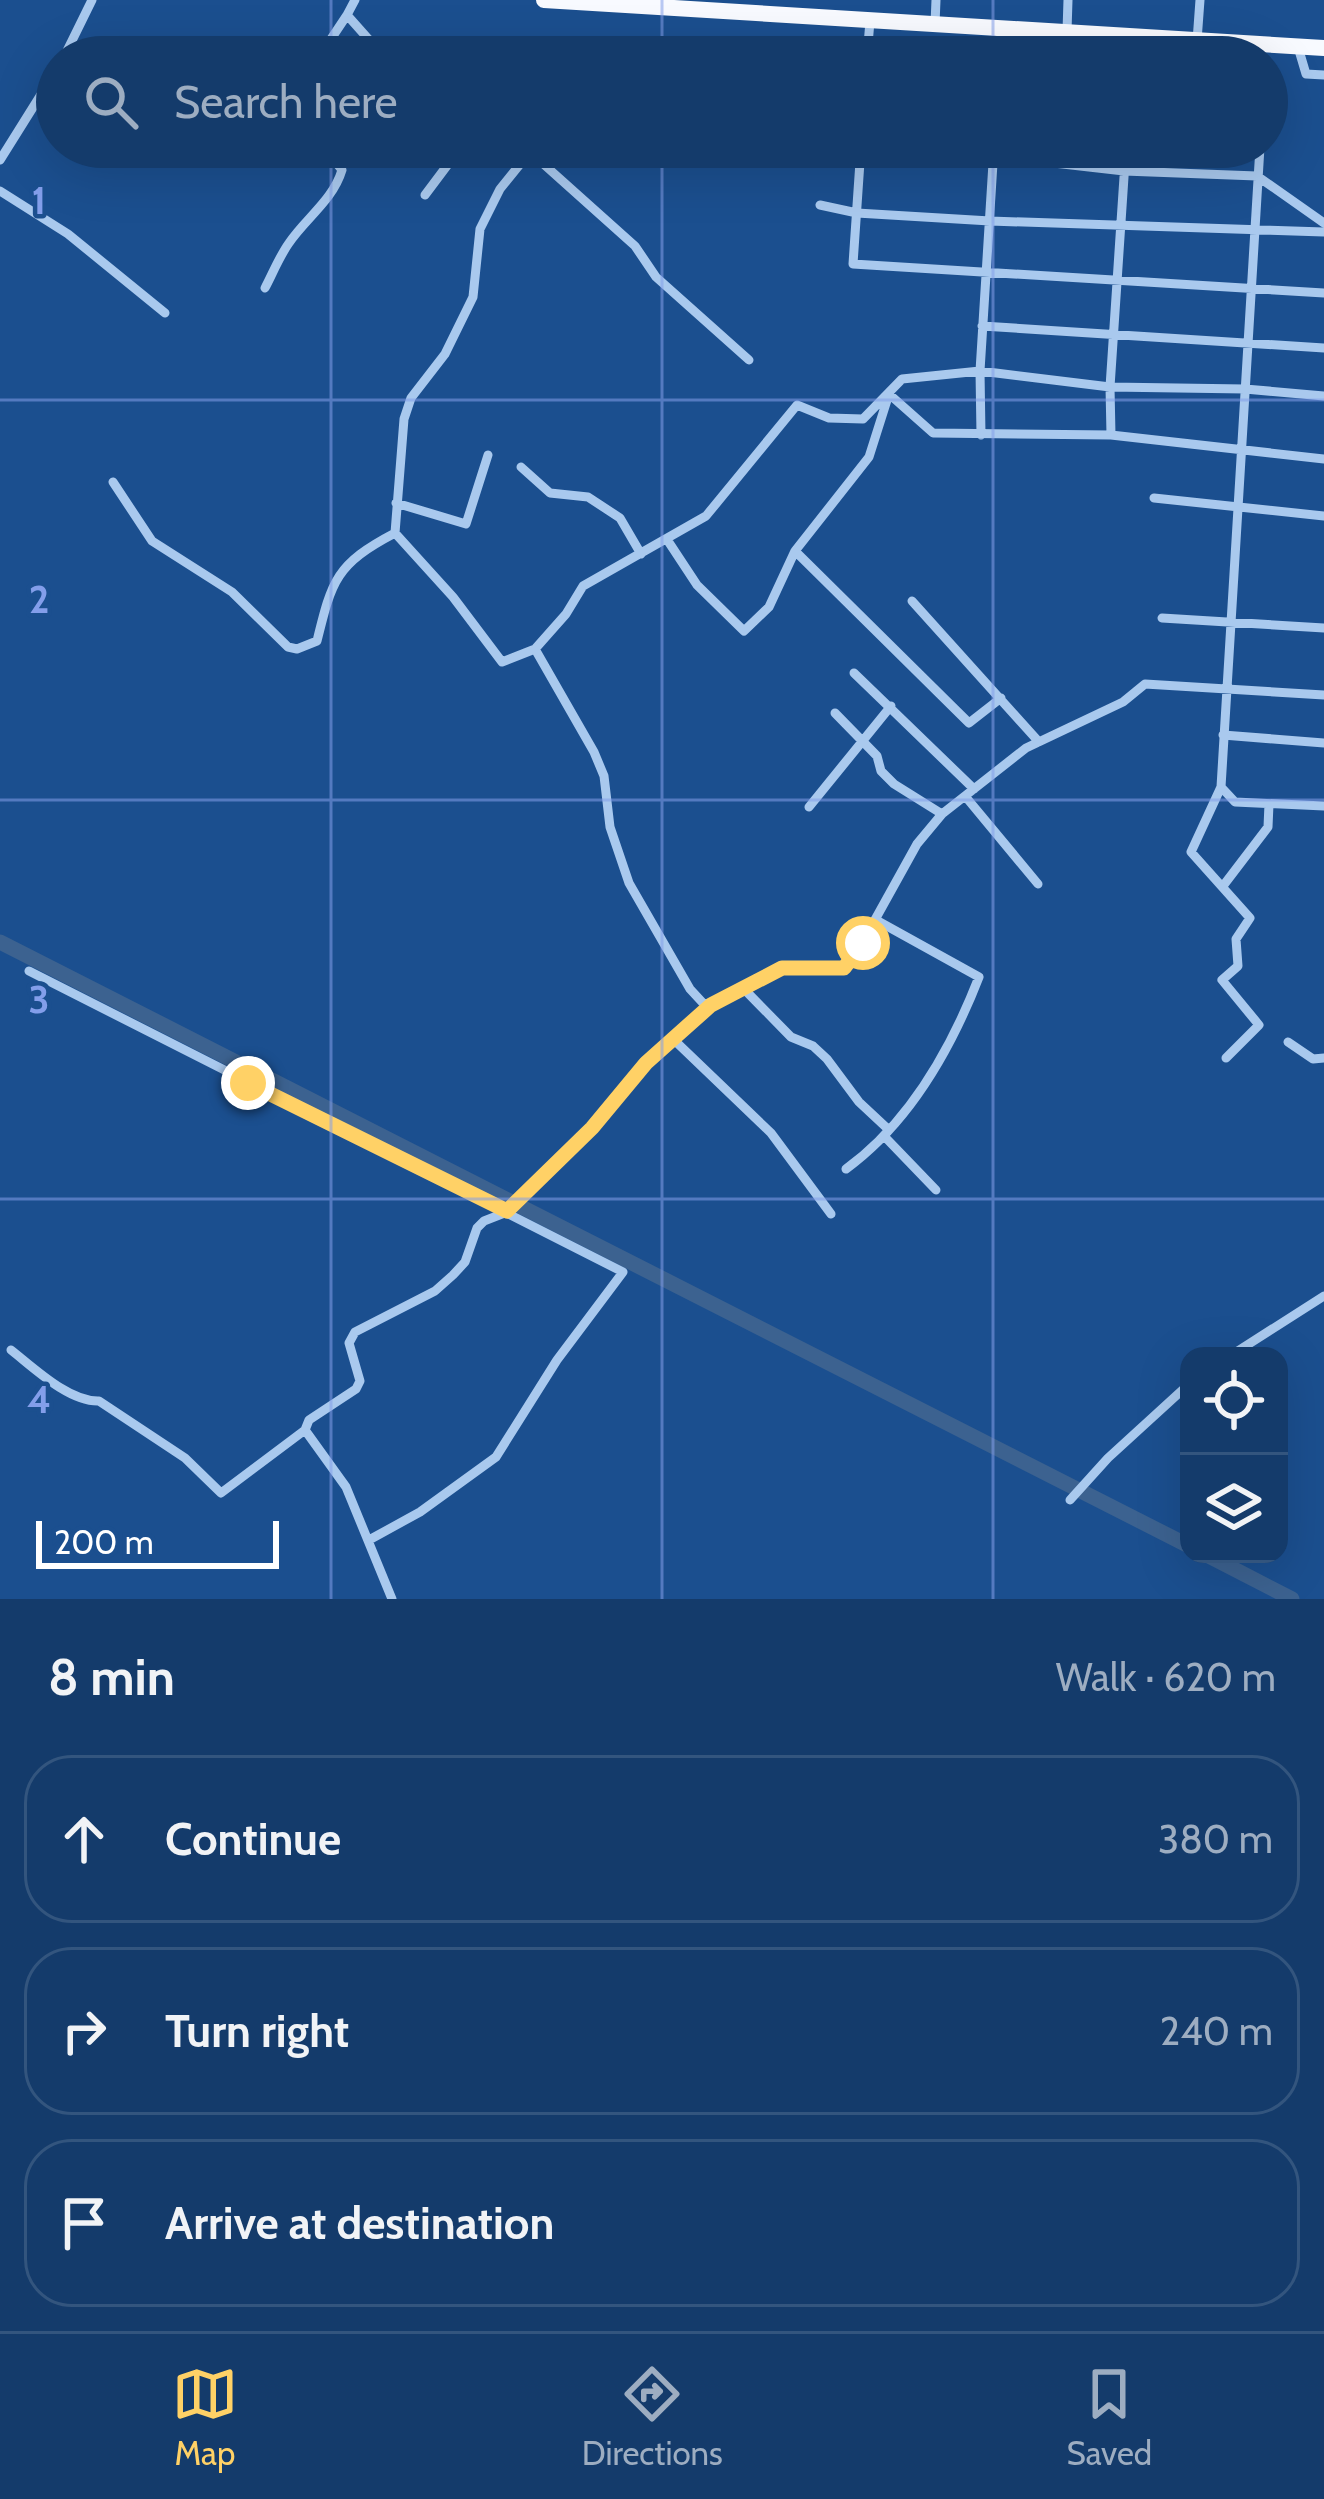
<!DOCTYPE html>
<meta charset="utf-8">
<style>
body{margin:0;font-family:Cabin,sans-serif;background:#1d4271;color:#f1f3f6}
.controls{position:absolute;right:36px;bottom:36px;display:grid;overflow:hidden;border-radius:24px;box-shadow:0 12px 48px #0002}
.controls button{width:108px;height:108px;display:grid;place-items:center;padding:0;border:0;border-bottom:3px solid #33557e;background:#143b6b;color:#f1f3f6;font:60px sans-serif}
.scale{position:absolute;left:36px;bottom:30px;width:243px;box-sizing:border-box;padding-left:12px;border:6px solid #fff;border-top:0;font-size:33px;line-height:42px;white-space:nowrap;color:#fff;-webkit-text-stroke:9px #1b4f8f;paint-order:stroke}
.stop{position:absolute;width:36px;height:36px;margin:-27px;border:9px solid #ffd166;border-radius:50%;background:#fff}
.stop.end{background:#ffd166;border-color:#fff;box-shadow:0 3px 12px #0008}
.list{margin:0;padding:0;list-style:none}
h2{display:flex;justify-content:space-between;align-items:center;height:156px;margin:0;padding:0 48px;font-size:51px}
h2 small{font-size:39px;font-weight:400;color:#9dadc1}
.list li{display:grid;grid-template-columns:78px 1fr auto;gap:36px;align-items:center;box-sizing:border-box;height:168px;margin:0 24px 24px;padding:0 24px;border:3px solid #33557e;border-radius:48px}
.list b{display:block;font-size:45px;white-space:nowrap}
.list em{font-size:39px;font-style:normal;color:#9dadc1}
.icon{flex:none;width:66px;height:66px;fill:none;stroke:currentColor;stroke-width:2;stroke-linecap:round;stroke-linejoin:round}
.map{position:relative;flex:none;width:1324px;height:1599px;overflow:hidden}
.search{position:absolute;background:#143b6b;box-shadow:0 12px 48px #0002;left:36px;right:36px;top:36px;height:132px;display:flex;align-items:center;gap:30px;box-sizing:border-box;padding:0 42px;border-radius:66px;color:#9dadc1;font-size:45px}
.sheet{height:732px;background:#143b6b}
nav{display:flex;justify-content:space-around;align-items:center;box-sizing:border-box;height:168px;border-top:3px solid #33557e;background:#143b6b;font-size:33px;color:#9dadc1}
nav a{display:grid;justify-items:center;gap:6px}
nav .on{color:#ffd166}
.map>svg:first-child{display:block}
</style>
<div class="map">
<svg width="1324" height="1599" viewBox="0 0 1324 1599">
<rect width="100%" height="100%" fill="#1b4f8f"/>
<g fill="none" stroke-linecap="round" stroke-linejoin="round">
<path stroke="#3c6290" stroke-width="15" d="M0 942 1189 1546
M1205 1554 1292 1599"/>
<path stroke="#a9c9ee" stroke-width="9" d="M355 0 347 15 371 42 394 57
M935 24 936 0
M1067 31 1068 0
M1197 41 1200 0
M1298 47 1306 74 1324 75
M64 57 92 0
M319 57 347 15
M867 57 870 21
M1000 57 1001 28
M1133 57 1135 37
M822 147 861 152 991 156 1124 171 1257 176 1324 223
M861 147 853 264 1324 293
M0 160 57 69
M0 191 68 234 165 313
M425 195 461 147
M820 205 857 213 990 221 1324 232
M265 288C273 273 279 257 289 243 306 218 333 200 342 170L323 147
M982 326 1324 348
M749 360 656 277 635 246 530 152 500 189 480 229 473 297 445 354 411 398 404 419 395 533 453 597 502 662 535 649 566 614 583 586 706 516 797 405 829 418 863 419 902 379 980 371 1110 387 1245 389 1324 396
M981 435 980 371 994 147
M1111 435 1110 387 1126 147
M521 467 550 493 588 497 620 518 641 554
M113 482 152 541 232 592 288 647 297 649 317 641C332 580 336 564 395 533
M1154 498 1324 516
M396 503 466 524 488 455
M668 541 697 585 744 631 769 607 795 551
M912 601 1039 742
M1162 618 1324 628
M535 649 594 752 604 776 610 827 629 883 690 989 702 1002 711 1005
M854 673 974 789
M1001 698 969 723 795 551 869 457 889 394 933 433 1111 435 1324 459
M835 713 877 756 881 771 894 784 942 814
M1223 735 1324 743
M1221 787 1235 802 1324 806
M965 796 1038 884
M809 807 891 706
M1223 886 1268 827 1269 804
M29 971 623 1272 557 1360 496 1457 420 1512 369 1540
M742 987 791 1037 813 1046 827 1059 859 1102 889 1130
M673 1039 771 1133 831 1214
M1288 1042 1313 1059 1324 1058
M1226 1058 1259 1025 1222 980 1238 966 1236 939 1250 918 1191 852 1221 787 1260 147
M884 1136 936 1190
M846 1169C909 1123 951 1049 979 977L876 920
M11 1350C34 1368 69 1402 99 1401L185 1458 221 1493 305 1430
M1230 1356 1324 1296
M1070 1500 1108 1458 1189 1384
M392 1599 346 1487 305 1430 309 1420 356 1389 360 1381 349 1343 355 1332 435 1291 453 1275 465 1262 477 1228 484 1221 507 1212 592 1128 646 1063 711 1005 782 968H844L851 963 917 844 942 814 1026 748 1123 702 1145 684 1324 695"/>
<path stroke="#f8faff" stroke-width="16" d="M544 0 1324 48"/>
</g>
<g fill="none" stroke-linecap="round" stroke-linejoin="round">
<path stroke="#ffd166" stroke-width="15" d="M248 1083 507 1211 592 1128 646 1063 711 1005 782 968H844L863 943"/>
</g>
<path fill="none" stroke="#839eea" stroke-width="3" stroke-opacity="0.55" d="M331 0V57M662 0V57M993 0V57M331 147V1599M662 147V1599M993 147V1599M0 400H1324M0 800H1324M0 1199H1324"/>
<g font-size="39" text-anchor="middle" font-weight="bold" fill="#839eea" stroke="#1b4f8f" stroke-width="9" stroke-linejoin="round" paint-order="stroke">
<text x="39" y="214">1</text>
<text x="39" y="613">2</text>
<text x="39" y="1013">3</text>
<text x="39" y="1413">4</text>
</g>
</svg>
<div class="controls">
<button><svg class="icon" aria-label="locate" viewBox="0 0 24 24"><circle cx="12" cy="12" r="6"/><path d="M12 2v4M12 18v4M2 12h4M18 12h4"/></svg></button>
<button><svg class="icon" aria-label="layers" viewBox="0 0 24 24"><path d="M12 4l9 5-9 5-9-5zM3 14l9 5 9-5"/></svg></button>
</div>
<div class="scale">200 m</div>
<div class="stop" style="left:863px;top:943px"></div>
<div class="stop end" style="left:248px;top:1083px"></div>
<div class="search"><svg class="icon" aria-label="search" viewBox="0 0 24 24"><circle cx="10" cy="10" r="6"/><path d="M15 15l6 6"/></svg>Search here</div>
</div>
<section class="sheet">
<h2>8 min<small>Walk · 620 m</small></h2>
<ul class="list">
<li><svg class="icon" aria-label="ahead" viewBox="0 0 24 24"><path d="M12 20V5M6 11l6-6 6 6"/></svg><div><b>Continue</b></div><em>380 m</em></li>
<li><svg class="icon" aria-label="right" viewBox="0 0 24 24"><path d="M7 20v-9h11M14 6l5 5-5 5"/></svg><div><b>Turn right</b></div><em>240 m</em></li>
<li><svg class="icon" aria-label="arrive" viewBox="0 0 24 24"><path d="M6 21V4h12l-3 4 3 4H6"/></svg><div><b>Arrive at destination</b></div></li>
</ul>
</section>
<nav>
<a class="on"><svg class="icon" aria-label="map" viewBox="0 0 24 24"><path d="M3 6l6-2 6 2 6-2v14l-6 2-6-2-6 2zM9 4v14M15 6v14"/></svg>Map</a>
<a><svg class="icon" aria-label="directions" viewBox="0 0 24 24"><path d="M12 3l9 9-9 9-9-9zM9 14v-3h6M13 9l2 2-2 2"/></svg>Directions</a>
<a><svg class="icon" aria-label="saved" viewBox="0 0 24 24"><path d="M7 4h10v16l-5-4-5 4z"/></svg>Saved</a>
</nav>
